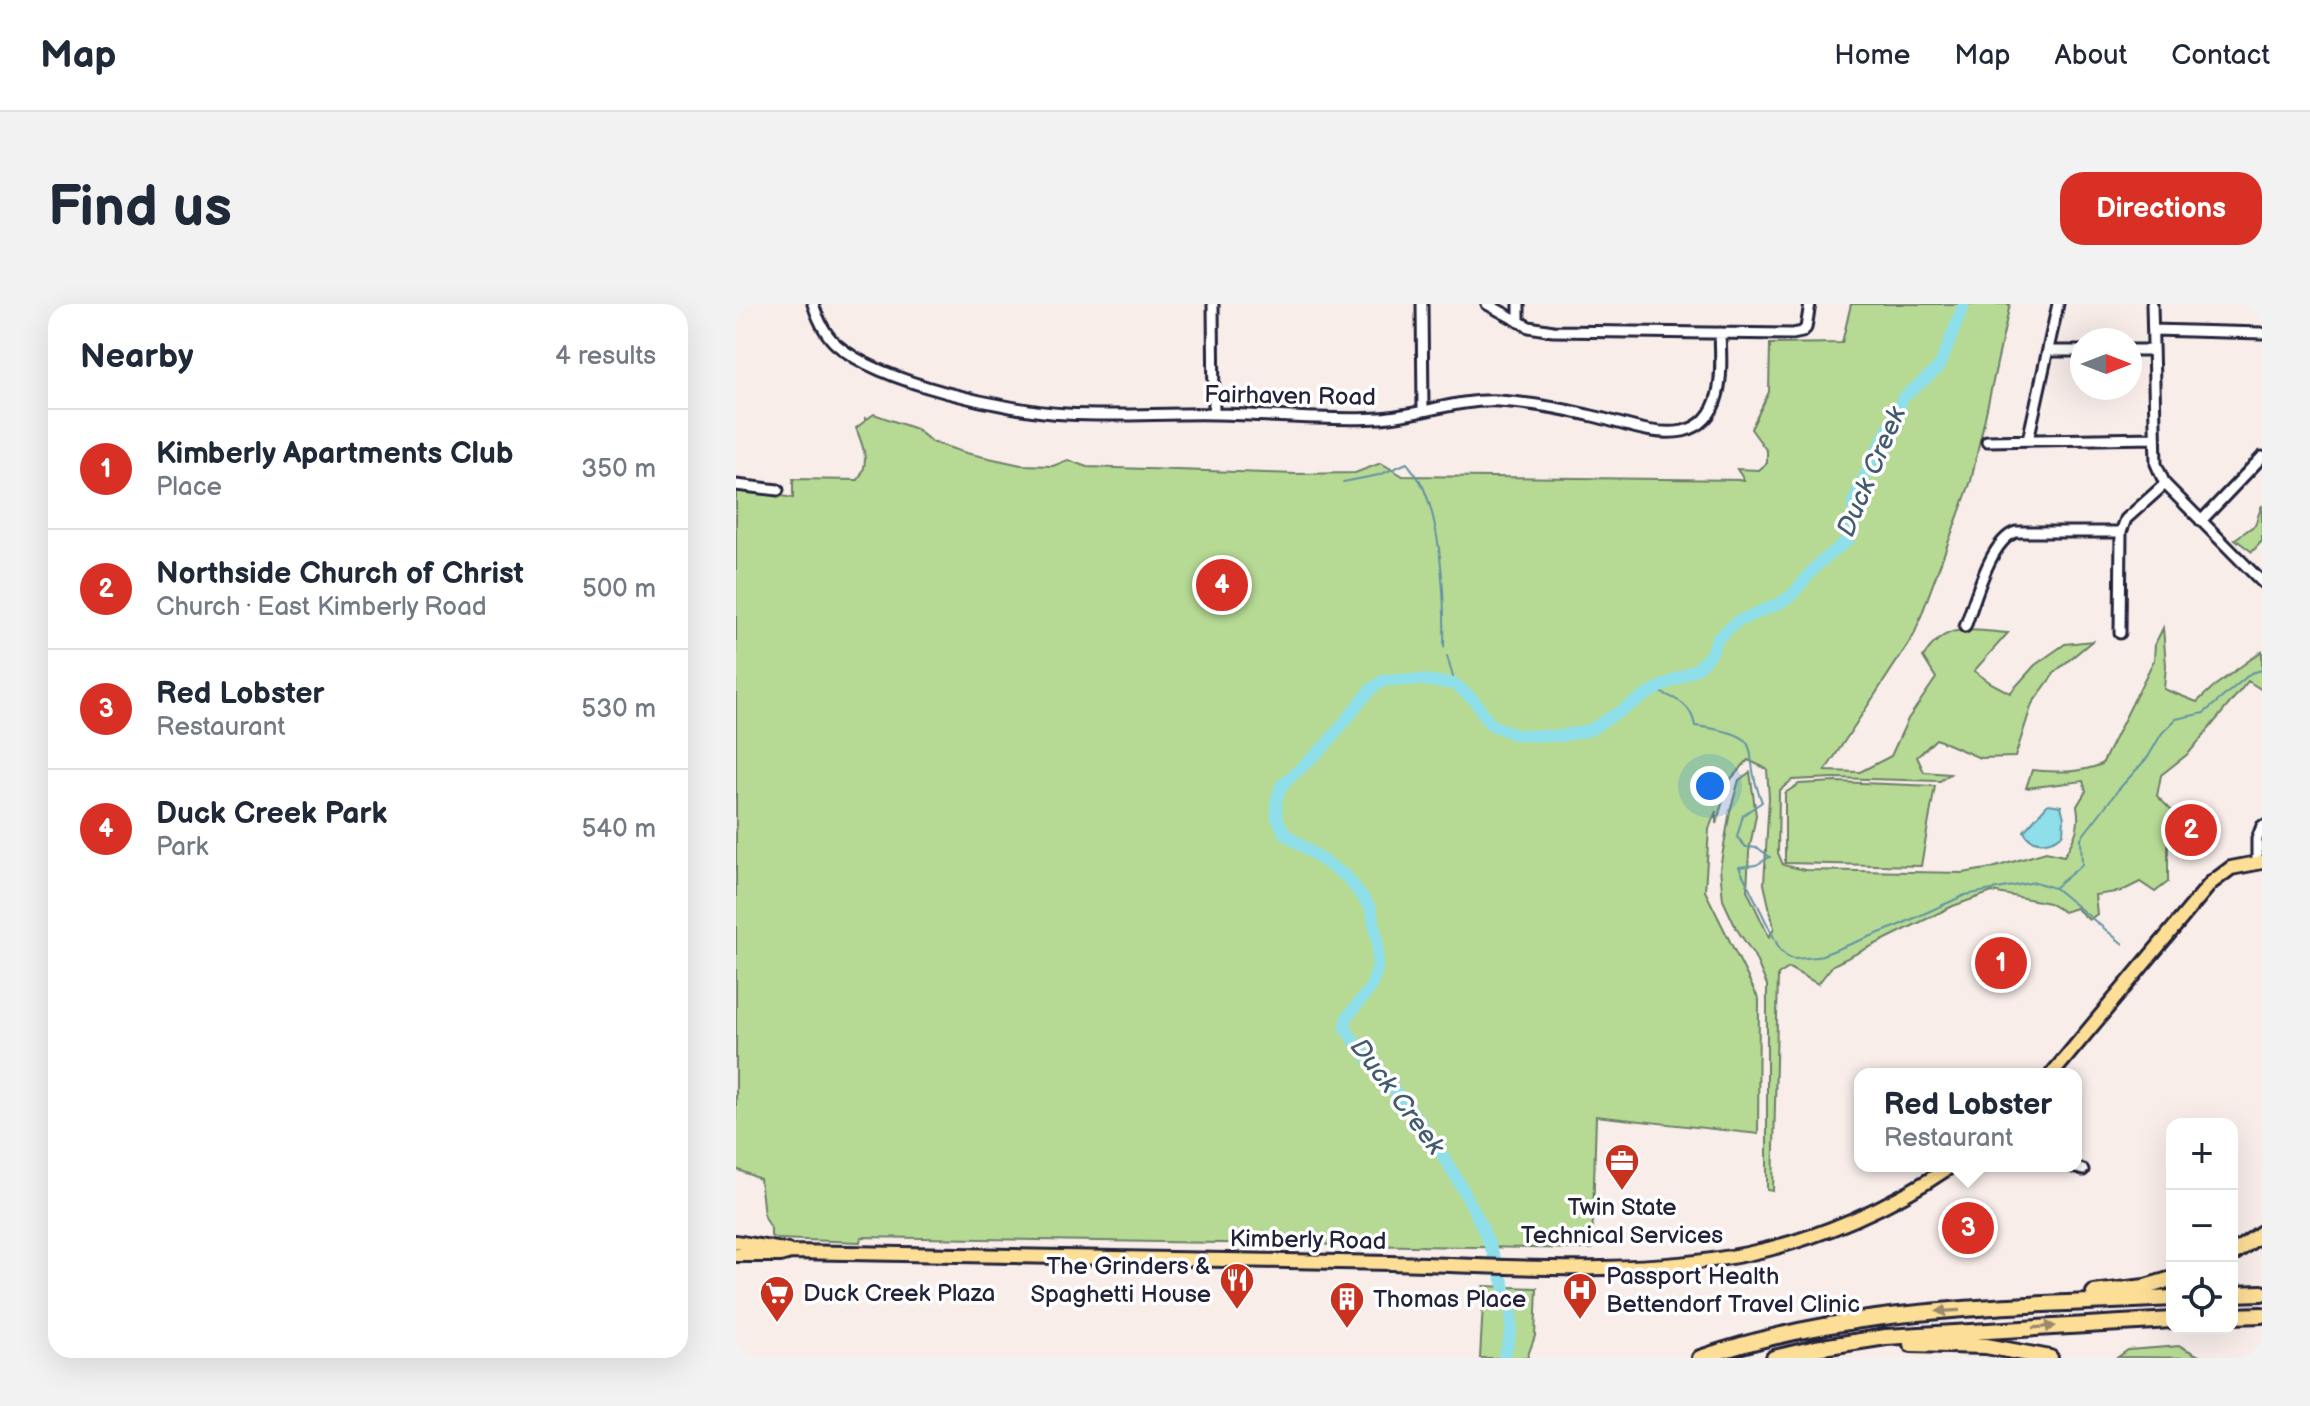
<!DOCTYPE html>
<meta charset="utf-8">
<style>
body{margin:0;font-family:"Balsamiq Sans",sans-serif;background:#f2f2f3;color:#1f2937}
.controls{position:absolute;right:24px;bottom:24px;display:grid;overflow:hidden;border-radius:16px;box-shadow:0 8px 32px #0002}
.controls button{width:72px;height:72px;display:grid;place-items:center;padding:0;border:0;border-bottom:2px solid #e0e1e3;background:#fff;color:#1f2937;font:40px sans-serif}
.compass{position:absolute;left:1334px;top:24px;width:72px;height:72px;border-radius:50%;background:#fff;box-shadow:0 8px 32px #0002;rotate:90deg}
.you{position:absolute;left:974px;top:482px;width:28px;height:28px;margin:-20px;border:6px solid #fff;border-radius:50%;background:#1a73e8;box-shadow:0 0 0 12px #1a73e833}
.badge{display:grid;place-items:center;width:52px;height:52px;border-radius:50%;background:#d93025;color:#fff;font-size:26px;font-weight:700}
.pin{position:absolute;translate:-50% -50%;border:4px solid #fff;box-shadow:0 2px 8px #0006}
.popup{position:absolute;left:1118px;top:764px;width:228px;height:104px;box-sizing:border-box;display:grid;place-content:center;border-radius:16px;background:#fff;filter:drop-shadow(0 2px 6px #0005);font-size:26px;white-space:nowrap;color:#747a83}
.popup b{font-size:30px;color:#1f2937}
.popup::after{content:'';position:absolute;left:50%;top:100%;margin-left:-16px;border:16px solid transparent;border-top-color:#fff}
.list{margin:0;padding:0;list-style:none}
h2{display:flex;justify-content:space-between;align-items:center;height:104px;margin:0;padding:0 32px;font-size:34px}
h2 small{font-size:26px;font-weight:400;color:#747a83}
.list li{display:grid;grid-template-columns:52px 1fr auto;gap:24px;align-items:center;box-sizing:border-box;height:120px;padding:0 32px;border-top:2px solid #e0e1e3}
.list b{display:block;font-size:30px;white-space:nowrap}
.list p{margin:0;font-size:26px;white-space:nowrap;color:#747a83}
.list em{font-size:26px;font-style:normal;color:#747a83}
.icon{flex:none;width:44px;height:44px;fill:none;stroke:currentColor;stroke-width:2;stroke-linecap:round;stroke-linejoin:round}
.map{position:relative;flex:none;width:1526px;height:1054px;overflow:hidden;border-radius:24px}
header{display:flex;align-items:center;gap:48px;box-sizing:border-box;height:112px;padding:0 40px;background:#fff;border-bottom:2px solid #e0e1e3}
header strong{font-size:38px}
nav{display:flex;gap:44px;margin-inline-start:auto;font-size:28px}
.intro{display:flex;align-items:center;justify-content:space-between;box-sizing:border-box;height:192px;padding:0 48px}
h1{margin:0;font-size:56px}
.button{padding:20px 36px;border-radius:24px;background:#d93025;color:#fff;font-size:28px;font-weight:700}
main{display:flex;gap:48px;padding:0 48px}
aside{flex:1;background:#fff;border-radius:24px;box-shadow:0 8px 32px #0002}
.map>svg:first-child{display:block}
</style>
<header>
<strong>Map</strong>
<nav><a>Home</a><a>Map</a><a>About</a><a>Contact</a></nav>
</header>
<div class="intro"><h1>Find us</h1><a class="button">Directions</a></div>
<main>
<aside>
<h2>Nearby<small>4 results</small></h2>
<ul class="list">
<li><span class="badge">1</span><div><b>Kimberly Apartments Club</b><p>Place</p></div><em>350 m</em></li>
<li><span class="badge">2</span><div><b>Northside Church of Christ</b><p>Church · East Kimberly Road</p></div><em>500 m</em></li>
<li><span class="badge">3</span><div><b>Red Lobster</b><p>Restaurant</p></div><em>530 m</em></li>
<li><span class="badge">4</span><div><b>Duck Creek Park</b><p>Park</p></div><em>540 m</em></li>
</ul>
</aside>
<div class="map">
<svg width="1526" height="1054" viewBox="0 0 1526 1054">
<rect width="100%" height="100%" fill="#f8ede9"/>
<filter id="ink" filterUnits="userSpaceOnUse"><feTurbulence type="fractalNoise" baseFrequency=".0125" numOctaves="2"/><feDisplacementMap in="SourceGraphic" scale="16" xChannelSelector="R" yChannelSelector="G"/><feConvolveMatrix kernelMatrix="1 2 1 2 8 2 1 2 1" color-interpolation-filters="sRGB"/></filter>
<g filter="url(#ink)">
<path fill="#b6da94" stroke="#6c7e68" stroke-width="2" d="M1115 0H1274L1235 177 1178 331 1089 467 1124 468 1155 452 1172 415 1200 374 1187 353C1212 316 1232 327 1272 329L1238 367 1255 379 1274 389 1299 361 1329 340 1356 337 1320 367 1296 400 1279 453 1244 454 1200 435 1181 453 1188 468 1214 470 1204 477 1097 474 1056 476 1043 487 1042 549 1047 561 1069 566 1227 569 1256 564 1310 548 1328 552C1339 534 1345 522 1341 502L1350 487 1347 477 1290 484 1296 466C1321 468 1342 470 1366 460L1418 356 1419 340 1427 324 1430 361 1428 385 1461 398 1477 383 1526 347V386L1512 377 1453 449 1425 471 1421 492 1439 510 1432 540V578L1419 588 1404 578 1386 587 1359 591 1361 610 1353 616 1340 604 1328 608 1313 599 1256 588 1217 602 1097 661 1082 680 1053 664 1042 671 1037 887 1031 886V681L1018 651 1000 624 987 596 984 564 994 507 1003 476 1014 468 1020 511 1013 548 1011 586 1033 633 1038 624 1028 580 1033 494 1031 465 1012 456 993 477 980 520V507L973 525 969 587 1023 696 1022 830 860 812 856 945 125 933 124 938 41 935 35 932V925L28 911 24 875 0 865V184L57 194V175L122 176C135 158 127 143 120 124L129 117V114L131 115 138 110 180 125 196 138 230 149 285 161 317 162 332 156 351 163 560 170 619 169 645 159 667 172 1008 176 1001 165 1023 166 1031 159V147L1015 125 1033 88 1034 40 1106 39Z
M1526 201V237L1516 248 1499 235 1519 221Z
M1100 478 1199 482 1185 562 1049 559V489L1063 480Z
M748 982 801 984 799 1032 791 1054H744Z
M1444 1042 1467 1054 1382 1053 1392 1046Z"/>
<path fill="#8edfe9" stroke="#6393a3" stroke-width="2" d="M1312 500 1325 502 1328 514 1327 530C1315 540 1295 543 1288 527Z"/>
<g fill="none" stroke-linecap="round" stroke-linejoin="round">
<path stroke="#6393a3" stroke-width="2" d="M607 178 643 171 671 159C677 167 685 176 688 185 706 228 709 297 708 343
M711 352 719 380
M918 386C938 394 955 398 959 422 1038 432 1002 443 1026 498L1007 511 1001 533 1010 543 1022 544 1034 553 1020 561 1003 563 1044 646 1053 654 1059 655 1081 653 1159 623 1229 591 1299 578 1318 584 1346 561 1345 534 1382 486 1412 453 1426 429 1440 415 1468 409 1515 369 1526 366
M1320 585 1387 640"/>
<path stroke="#8edfe9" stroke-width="12" d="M767 1054C783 1016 773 997 761 960 740 901 709 850 670 800 650 775 627 751 609 724L611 713 634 685 641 666 642 640 635 604 611 573 549 530 541 514 540 499 545 482 589 442 634 386 648 376H687L719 380 739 397 754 420 780 431 825 432 854 426 918 386 962 364 975 350 981 335 1000 318 1044 299 1056 291 1081 261 1113 235 1117 218V198L1128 174 1167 94 1200 66 1206 57 1228 0"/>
<g stroke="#22223b" stroke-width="15">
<path id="minor" d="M77 0C82 15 89 31 101 41 145 79 272 107 330 110 380 113 431 109 481 110 535 111 590 117 644 114 685 111 721 95 763 97 793 99 823 104 852 111 882 117 916 133 947 127 991 117 985 62 984 29
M477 0 478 110
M686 0 687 106
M751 0 793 23 817 27 1056 30 1066 28 1070 24 1074 0
M1416 0 1420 160 1429 180 1526 278
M783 18V0
M1417 26 1526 29
M1394 46H1417
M1312 47H1346
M1292 136 1322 0
M1251 137 1419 134
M0 181 42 186
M1465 217 1526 153
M1229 323C1239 297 1254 236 1280 228H1385
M1384 329 1385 228 1390 215 1429 180
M1521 557V535L1526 522
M1334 862 1347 866"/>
</g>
<g stroke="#22223b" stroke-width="18">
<path id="major" d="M1316 770 1475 579 1495 564 1526 558
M0 938 52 947
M0 951H44L55 948C255 951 455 955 655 959 770 962 897 973 1011 950 1083 935 1155 903 1215 862"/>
</g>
<g stroke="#22223b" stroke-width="20">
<path id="highway" d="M1496 950 1526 929
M1358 989 1409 983 1436 975
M1496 990 1526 989
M1496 1012 1526 1011
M1175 1040 1250 1042 1314 1054
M964 1054C1118 1001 1275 1003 1436 994
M1038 1054 1080 1044 1150 1033 1436 1016"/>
</g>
<use href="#minor" stroke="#fff" stroke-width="9"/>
<use href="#major" stroke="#fdde96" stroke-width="12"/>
<use href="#highway" stroke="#fdde96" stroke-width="14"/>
</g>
<defs><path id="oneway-solid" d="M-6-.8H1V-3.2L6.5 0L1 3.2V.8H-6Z" transform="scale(2)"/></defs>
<g fill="#9a896d">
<use href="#oneway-solid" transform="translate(1212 1007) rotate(177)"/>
<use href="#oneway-solid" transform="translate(1308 1023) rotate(-4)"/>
</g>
</g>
<defs>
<g id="office-pin" transform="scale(1.8)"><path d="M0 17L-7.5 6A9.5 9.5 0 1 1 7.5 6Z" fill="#c8321e" stroke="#fff"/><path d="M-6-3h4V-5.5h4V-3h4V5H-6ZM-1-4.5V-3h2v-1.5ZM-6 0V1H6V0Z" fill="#fff"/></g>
<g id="restaurant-pin" transform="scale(1.8)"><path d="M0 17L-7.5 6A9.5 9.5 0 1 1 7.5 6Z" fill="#c8321e" stroke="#fff"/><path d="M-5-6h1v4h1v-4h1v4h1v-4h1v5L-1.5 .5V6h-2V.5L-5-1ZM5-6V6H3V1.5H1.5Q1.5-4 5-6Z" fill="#fff"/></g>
<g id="hospital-pin" transform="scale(1.8)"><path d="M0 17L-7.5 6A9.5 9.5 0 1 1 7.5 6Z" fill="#c8321e" stroke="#fff"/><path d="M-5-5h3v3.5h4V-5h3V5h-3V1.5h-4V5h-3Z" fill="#fff"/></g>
<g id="supermarket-pin" transform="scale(1.8)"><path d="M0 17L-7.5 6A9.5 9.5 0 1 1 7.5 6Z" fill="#c8321e" stroke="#fff"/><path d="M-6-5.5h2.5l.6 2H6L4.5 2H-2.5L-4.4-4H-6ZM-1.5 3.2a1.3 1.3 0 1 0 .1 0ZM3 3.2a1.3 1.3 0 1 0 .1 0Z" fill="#fff"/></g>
<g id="building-pin" transform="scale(1.8)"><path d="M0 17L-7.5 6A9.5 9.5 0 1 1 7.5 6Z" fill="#c8321e" stroke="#fff"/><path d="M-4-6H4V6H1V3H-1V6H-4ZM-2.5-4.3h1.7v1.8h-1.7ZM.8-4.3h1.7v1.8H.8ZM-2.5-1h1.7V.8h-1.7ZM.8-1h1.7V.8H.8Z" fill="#fff"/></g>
</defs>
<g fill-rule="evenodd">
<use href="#office-pin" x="886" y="857"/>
<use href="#restaurant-pin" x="501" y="976"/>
<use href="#hospital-pin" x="844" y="986"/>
<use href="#supermarket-pin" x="41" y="989"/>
<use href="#building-pin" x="611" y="995"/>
</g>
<g text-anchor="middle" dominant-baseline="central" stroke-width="7" stroke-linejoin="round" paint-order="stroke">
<g font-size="24" fill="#22223b" stroke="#fff">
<text transform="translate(554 92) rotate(1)">Fairhaven Road</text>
<text transform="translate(572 936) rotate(1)">Kimberly Road</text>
</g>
<g font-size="24" fill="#22223b" stroke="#fff" text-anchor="start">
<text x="886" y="903" text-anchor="middle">Twin State<tspan x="886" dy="28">Technical Services</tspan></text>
<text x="475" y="962" text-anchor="end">The Grinders &amp;<tspan x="475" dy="28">Spaghetti House</tspan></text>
<text x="870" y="972">Passport Health<tspan x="870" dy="28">Bettendorf Travel Clinic</tspan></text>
<text x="67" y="989">Duck Creek Plaza</text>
<text x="637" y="995">Thomas Place</text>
</g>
<g font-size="26" font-style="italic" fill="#425b6f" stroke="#fff">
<text transform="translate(1136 168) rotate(-67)">Duck Creek</text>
<text transform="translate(661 793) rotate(53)">Duck Creek</text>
</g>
</g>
</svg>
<div class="controls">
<button>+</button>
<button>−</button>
<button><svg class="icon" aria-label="locate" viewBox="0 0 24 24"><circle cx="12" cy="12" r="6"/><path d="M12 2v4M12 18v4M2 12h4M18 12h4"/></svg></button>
</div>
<svg class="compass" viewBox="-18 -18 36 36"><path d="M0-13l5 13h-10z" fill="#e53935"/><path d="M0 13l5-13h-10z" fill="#747a83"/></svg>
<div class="you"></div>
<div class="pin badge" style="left:1265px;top:659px">1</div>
<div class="pin badge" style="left:1455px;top:526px">2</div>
<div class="pin badge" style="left:1232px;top:924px">3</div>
<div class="popup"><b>Red Lobster</b>Restaurant</div>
<div class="pin badge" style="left:486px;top:281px">4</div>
</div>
</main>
